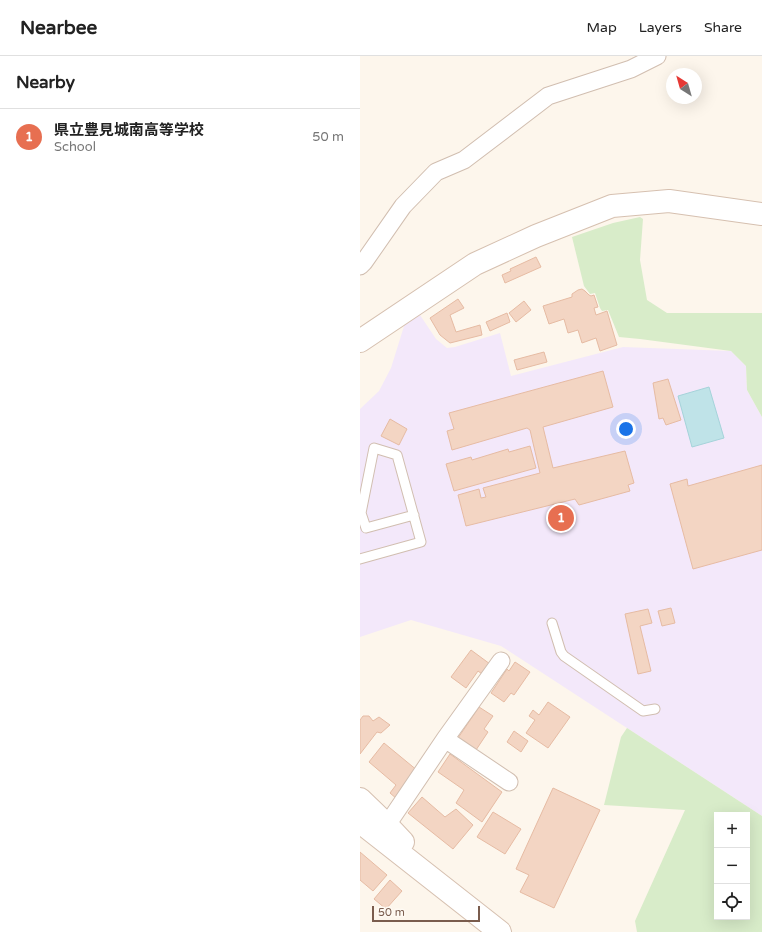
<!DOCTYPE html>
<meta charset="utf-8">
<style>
body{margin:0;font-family:"Varela Round","Noto Sans JP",sans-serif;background:#f2f2f2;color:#222}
.controls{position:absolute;right:12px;bottom:12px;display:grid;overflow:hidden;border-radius:0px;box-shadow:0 4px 16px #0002}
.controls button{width:36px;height:36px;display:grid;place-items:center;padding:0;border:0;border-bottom:1px solid #e0e0e0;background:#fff;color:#222;font:20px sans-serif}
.compass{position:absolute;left:306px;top:12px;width:36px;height:36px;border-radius:50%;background:#fff;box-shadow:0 4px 16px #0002;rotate:323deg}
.scale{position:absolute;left:12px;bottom:10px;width:108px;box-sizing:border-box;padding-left:4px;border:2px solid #7a5c4d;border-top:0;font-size:11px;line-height:14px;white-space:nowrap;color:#7a5c4d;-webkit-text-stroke:3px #fffaf3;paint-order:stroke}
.you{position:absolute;left:266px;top:373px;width:14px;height:14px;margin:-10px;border:3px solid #fff;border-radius:50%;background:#1a73e8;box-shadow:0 0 0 6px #1a73e833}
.badge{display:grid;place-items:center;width:26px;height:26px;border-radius:50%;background:#e76f51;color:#fff;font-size:13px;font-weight:700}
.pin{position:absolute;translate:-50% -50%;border:2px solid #fff;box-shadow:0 1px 4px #0006}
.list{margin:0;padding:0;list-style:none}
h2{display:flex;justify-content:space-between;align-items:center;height:52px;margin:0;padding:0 16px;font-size:17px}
h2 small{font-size:13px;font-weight:400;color:#767676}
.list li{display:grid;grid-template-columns:26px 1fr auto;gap:12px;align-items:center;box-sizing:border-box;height:56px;padding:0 16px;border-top:1px solid #e0e0e0}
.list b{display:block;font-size:15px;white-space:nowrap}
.list p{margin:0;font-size:13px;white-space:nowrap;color:#767676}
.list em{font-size:13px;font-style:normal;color:#767676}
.icon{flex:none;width:22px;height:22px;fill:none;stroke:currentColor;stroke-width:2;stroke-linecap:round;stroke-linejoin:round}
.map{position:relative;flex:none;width:402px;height:876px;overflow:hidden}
header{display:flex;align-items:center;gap:24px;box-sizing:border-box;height:56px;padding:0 20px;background:#fff;border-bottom:1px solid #e0e0e0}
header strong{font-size:19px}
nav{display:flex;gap:22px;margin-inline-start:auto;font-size:14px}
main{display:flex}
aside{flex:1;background:#fff}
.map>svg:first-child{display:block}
</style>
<header>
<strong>Nearbee</strong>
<nav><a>Map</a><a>Layers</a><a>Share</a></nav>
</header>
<main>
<aside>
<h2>Nearby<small></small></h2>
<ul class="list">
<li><span class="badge">1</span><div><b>県立豊見城南高等学校</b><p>School</p></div><em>50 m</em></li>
</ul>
</aside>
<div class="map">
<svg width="402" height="876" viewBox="0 0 402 876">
<rect width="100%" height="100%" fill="#fdf6ec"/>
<path fill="#f3e8fa" d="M60 259 76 283 87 292 95 291 140 277 151 320 263 291 371 295 386 310 387 334 402 361V760L141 590 51 564 0 581V353L19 335 31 312 45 267Z"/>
<path fill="#d8ecc9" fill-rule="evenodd" d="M280 161 283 163 280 204 287 244 307 257H402V361L387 334 386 310 371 295 280 283 259 281 248 254 242 255 240 252 235 237 230 238 224 230 212 181 253 167Z
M267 672 402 760V876H277L275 865 325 754 244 749 261 681ZM357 759H387V861H357Z"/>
<path fill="#bfe3e8" stroke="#a5d3da" d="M349 331 364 382 332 391 318 340Z"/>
<path fill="#f3d5c3" stroke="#e6bba3" d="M176 201 181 211 145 227 142 219 151 215 150 213Z
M222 233 225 235 229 239 231 240 234 239 238 251 234 252 236 259 247 255 257 289 240 295 236 282 222 287 218 274 208 277 204 263 189 268 183 250 212 241V238L218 234Z
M98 243 104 252 90 259 96 276 120 269 122 279 90 287 80 279 70 262Z
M164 245 171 254 156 266 149 257Z
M147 257 150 266 130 275 126 266Z
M184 296 187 306 157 314 154 304Z
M243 315 253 351 183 371 193 412 265 395 274 427 268 429 270 435 219 449 215 443 106 470 98 439 119 433 121 442 126 441 123 432 180 417 170 374 167 372 92 394 87 375 94 373 89 357Z
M308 323 321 364 306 369 303 362 299 363 293 327Z
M30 363 47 373 39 389 21 380Z
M170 390 176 412 94 435 86 408 111 401 112 404 148 393 149 396Z
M402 409V494L333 513 310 428 327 423 328 430Z
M311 552 315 567 302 570 298 555Z
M288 553 292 567 280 570 291 615 278 618 265 558Z
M111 594 130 608 122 618 118 615 106 632 91 621Z
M155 606 170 616 154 639 151 637 144 646 131 637 147 613 149 615Z
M188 646 210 661 188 692 166 677 175 664 169 660 173 654 179 659Z
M119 651 133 660 124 673 128 676 116 694 98 682Z
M3 660H9L13 665 19 661 30 669 21 677 17 676 0 698V664Z
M154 675 168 685 161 696 147 686Z
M24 687 58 715 37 743 30 737 36 729 9 706Z
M90 698 142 736 122 766 96 747 104 734 78 716Z
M193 732 240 754 194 852 160 836 169 819 156 813Z
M62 741 85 761 96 753 113 769 93 793 48 757Z
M133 756 161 773 145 798 117 781Z
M0 796 27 819 13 835 0 824Z
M30 824 42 835 26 853 14 843Z"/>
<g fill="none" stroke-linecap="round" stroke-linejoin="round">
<g stroke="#d1beb0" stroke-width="11">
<path id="lane" d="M0 503 61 486 37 399 14 392 1 457 6 472 54 459
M192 567 201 596 204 600 283 655 295 653"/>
</g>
<g stroke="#d1beb0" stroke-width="19">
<path id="street" d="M0 210 4 206 43 150 76 116 104 104 188 40 271 13 297 0
M85 683 149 726
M19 779 27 769 85 683 141 605"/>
</g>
<g stroke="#d6c0b0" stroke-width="24">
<path id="secondary" d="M0 285 115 208 176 180 252 150 309 145 402 158
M0 743 27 769 43 786
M0 766 140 876"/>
</g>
<use href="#lane" stroke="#fff" stroke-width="9"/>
<use href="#street" stroke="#fff" stroke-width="17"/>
<use href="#secondary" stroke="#fff" stroke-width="22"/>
</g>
</svg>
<div class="controls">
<button>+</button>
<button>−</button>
<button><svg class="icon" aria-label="locate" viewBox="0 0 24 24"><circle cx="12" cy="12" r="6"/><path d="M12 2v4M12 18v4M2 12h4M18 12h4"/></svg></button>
</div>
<svg class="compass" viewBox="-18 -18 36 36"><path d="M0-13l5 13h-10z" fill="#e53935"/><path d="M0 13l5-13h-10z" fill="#767676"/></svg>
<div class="scale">50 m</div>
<div class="you"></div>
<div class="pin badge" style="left:201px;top:462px">1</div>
</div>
</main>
